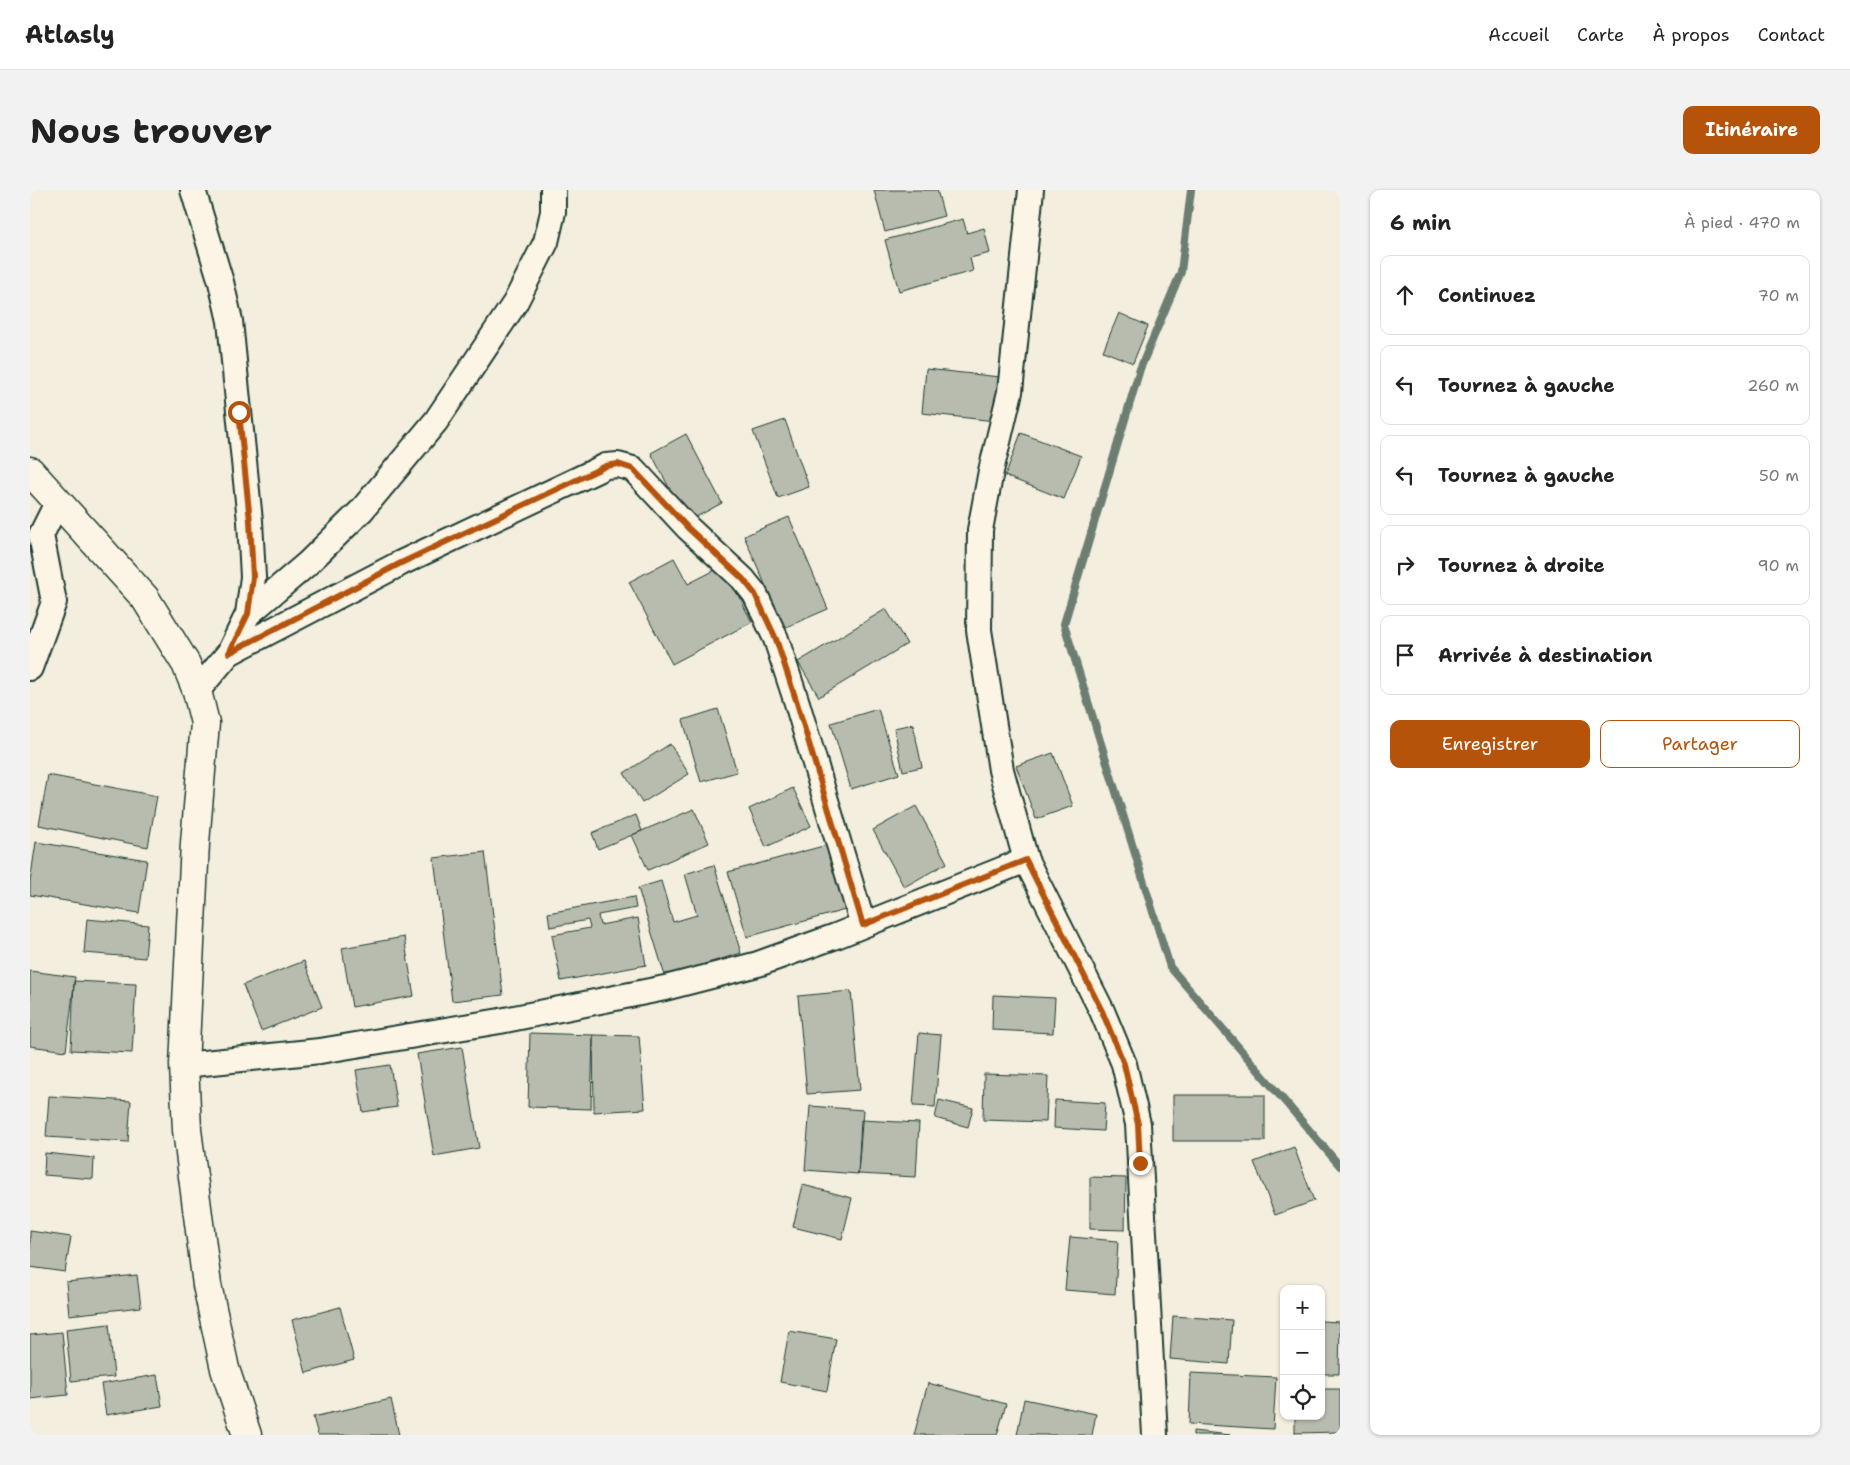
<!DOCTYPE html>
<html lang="fr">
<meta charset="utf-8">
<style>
body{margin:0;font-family:"Shantell Sans",sans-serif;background:#f2f2f2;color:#222}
.controls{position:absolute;right:15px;bottom:15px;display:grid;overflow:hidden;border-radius:10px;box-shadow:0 1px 4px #0004}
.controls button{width:45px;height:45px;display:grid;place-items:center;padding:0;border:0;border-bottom:1px solid #e0e0e0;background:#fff;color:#222;font:25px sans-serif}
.stop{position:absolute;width:15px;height:15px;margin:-11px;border:4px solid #b45309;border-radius:50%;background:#fff}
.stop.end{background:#b45309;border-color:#fff;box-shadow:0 1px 5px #0008}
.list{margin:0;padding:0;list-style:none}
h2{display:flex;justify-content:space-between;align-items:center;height:65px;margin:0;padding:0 20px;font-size:21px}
h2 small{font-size:16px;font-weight:400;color:#767676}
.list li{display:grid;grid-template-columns:32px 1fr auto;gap:15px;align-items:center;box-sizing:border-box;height:80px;margin:0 10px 10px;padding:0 10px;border:1px solid #e0e0e0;border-radius:10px}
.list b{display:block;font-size:19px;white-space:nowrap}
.list em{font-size:16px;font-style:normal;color:#767676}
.actions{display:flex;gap:10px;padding:15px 20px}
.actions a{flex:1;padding:11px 0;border:1px solid #b45309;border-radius:10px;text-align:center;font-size:18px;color:#b45309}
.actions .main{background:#b45309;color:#fff}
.icon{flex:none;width:28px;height:28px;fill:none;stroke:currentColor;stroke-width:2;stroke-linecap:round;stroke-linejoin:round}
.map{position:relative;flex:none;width:1310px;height:1245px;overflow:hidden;border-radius:10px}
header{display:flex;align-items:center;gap:30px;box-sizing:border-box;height:70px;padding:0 25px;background:#fff;border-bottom:1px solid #e0e0e0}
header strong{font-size:24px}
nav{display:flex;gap:28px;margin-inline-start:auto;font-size:18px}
.intro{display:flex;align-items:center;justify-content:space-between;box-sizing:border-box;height:120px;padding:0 30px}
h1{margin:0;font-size:35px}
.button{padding:12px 22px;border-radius:10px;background:#b45309;color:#fff;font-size:18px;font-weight:700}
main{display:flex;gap:30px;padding:0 30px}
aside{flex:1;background:#fff;border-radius:10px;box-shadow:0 1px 4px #0004}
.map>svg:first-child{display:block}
</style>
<header>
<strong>Atlasly</strong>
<nav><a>Accueil</a><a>Carte</a><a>À propos</a><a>Contact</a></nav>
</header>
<div class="intro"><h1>Nous trouver</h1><a class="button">Itinéraire</a></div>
<main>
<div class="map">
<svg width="1310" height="1245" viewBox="0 0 1310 1245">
<rect width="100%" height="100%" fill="#f3eede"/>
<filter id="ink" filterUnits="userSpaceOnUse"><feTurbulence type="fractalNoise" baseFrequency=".02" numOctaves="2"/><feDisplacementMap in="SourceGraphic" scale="10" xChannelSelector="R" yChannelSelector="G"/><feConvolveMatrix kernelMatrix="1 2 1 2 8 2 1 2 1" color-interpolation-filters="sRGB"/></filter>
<g filter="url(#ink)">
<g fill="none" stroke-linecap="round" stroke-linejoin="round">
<path stroke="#6c7d72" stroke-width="8" d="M1161 0 1151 82 1110 179 1034 434 1140 777 1310 976"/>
</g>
<path fill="#b8bcae" stroke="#1f3d34" d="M844 0H907L914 26 855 42Z
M933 29 937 43 954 38 960 63 940 68 943 81 869 101 855 50Z
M1089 123 1118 136 1103 173 1073 161Z
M896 179 970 187 965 231 892 223Z
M755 230 779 297 748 308 723 241Z
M991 243 1051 266 1034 309 975 286Z
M656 244 692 313 657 332 621 263Z
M759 327 798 419 754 438 714 346Z
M644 368 658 394 693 376 722 432 642 474 599 392Z
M856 419 877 454 789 507 768 472Z
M688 519 707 582 671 592 653 530Z
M848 519 869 584 821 599 801 533Z
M883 534 892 577 873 581 864 538Z
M640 554 659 584 612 613 594 583Z
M1023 563 1043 616 1006 629 986 576Z
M18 585 127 606 118 657 9 635Z
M763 598 781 636 736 657 719 619Z
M886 616 917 673 874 697 843 640Z
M664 619 679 653 618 680 602 645Z
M606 625 612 641 568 659 562 643Z
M6 652 117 670 109 723 0 705V692Z
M797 655 815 720 717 747 698 682Z
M455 662 473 805 422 811 404 668Z
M684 675 711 763 635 786 608 698 631 691 643 732 667 725 655 684Z
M604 707 606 718 568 725 570 735 608 728 616 775 531 791 522 745 560 738 558 730 520 737 518 723Z
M57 729 118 735 115 768 54 763Z
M374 747 384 806 322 817 312 758Z
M274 771 292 817 231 841 213 795Z
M0 781 45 787 36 861 0 856Z
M44 791 106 794 102 863 41 860Z
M821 801 830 900 777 904 768 806Z
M963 805 1025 808 1023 843 962 840Z
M500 843 563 845 561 919 498 917Z
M889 843 911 845 905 917 883 916Z
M563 845 609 846 615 919 564 922Z
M432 857 449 958 404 966 387 864Z
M360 875 367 917 333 922 326 880Z
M954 884 1018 886 1016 932 953 930Z
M1143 905H1235V951H1143Z
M19 906 101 911 98 952 16 947Z
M909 910 943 918 938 937 905 928Z
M1025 910 1075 913 1073 941 1024 938Z
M780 916 833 920 828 984 775 980Z
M831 930 889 933 886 987 828 984Z
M1264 957 1284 1011 1245 1025 1224 972Z
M15 963 64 968 63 989 14 985Z
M1060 987 1096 988 1095 1040 1060 1039Z
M773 995 822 1008 812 1049 763 1037Z
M0 1041 41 1047 35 1082 0 1077Z
M1040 1047 1088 1051 1085 1104 1035 1100Z
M107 1085 111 1117 39 1125 36 1092Z
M310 1117 324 1170 276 1183 262 1130Z
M1143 1126 1202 1130 1199 1174 1140 1169Z
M1291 1131 1310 1132 1309 1184H1291Z
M79 1134 84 1187 41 1191 36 1139Z
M759 1141 806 1149 797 1201 750 1192Z
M32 1142 38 1205 0 1209V1145Z
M1161 1183 1246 1187 1243 1239 1159 1234Z
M127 1185 132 1216 76 1225 71 1194Z
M898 1193 976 1214 967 1245H884Z
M1291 1199H1310V1242L1265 1243V1226H1291Z
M361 1209 369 1245H288L283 1227Z
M994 1209 1066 1224 1062 1245H987Z
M1163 1241 1200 1245H1163Z"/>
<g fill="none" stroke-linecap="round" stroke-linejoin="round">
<g stroke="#1f3d34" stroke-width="28">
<path id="street" d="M163 0 191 92 200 131 220 331 223 387 218 424 199 463 167 501
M1001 0 980 202 961 281 950 340 949 440 971 580 996 670 1072 821 1094 874 1108 934 1125 1245
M218 424 277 374 331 321 406 231 485 113 516 52 523 22V0
M199 463 371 373 576 276 588 275 603 279 658 338 713 389 725 404 746 449 767 513 833 735
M0 478 24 412 11 345 28 311
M154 875 290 861 470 831 635 798 728 774 806 746 996 670"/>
</g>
<g stroke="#1f3d34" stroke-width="31">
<path id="secondary" d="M0 281 115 408 156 474 167 501 175 533 165 653 154 875 157 940 177 1095 195 1179 217 1245"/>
</g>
<use href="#street" stroke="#fcf5e5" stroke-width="24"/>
<use href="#secondary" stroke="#fcf5e5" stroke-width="28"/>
</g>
</g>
<g fill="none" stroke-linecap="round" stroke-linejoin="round" filter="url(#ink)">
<path stroke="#b45309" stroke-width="6" d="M209 222 220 331 223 387 218 424 199 463 371 373 576 276 588 274 603 279 658 338 713 389 725 404 746 449 767 513 833 735 996 670 1072 821 1094 874 1108 934 1110 973"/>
</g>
</svg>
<div class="controls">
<button>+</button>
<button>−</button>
<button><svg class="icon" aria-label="locate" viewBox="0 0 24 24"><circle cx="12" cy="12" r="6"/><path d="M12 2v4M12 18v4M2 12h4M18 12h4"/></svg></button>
</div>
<div class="stop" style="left:209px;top:222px"></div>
<div class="stop end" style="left:1110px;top:973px"></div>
</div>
<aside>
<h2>6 min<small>À pied · 470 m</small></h2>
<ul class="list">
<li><svg class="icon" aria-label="ahead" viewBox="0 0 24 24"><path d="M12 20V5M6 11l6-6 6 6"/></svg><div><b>Continuez</b></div><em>70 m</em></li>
<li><svg class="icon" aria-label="left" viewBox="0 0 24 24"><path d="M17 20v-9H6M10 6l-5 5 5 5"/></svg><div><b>Tournez à gauche</b></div><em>260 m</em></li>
<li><svg class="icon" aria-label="left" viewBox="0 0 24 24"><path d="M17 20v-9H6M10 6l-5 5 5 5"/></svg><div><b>Tournez à gauche</b></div><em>50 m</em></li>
<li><svg class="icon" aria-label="right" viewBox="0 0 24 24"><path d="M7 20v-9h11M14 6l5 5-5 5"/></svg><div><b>Tournez à droite</b></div><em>90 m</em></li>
<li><svg class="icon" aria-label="arrive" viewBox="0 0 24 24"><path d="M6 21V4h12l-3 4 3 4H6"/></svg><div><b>Arrivée à destination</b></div></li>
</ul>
<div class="actions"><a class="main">Enregistrer</a><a>Partager</a></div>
</aside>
</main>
